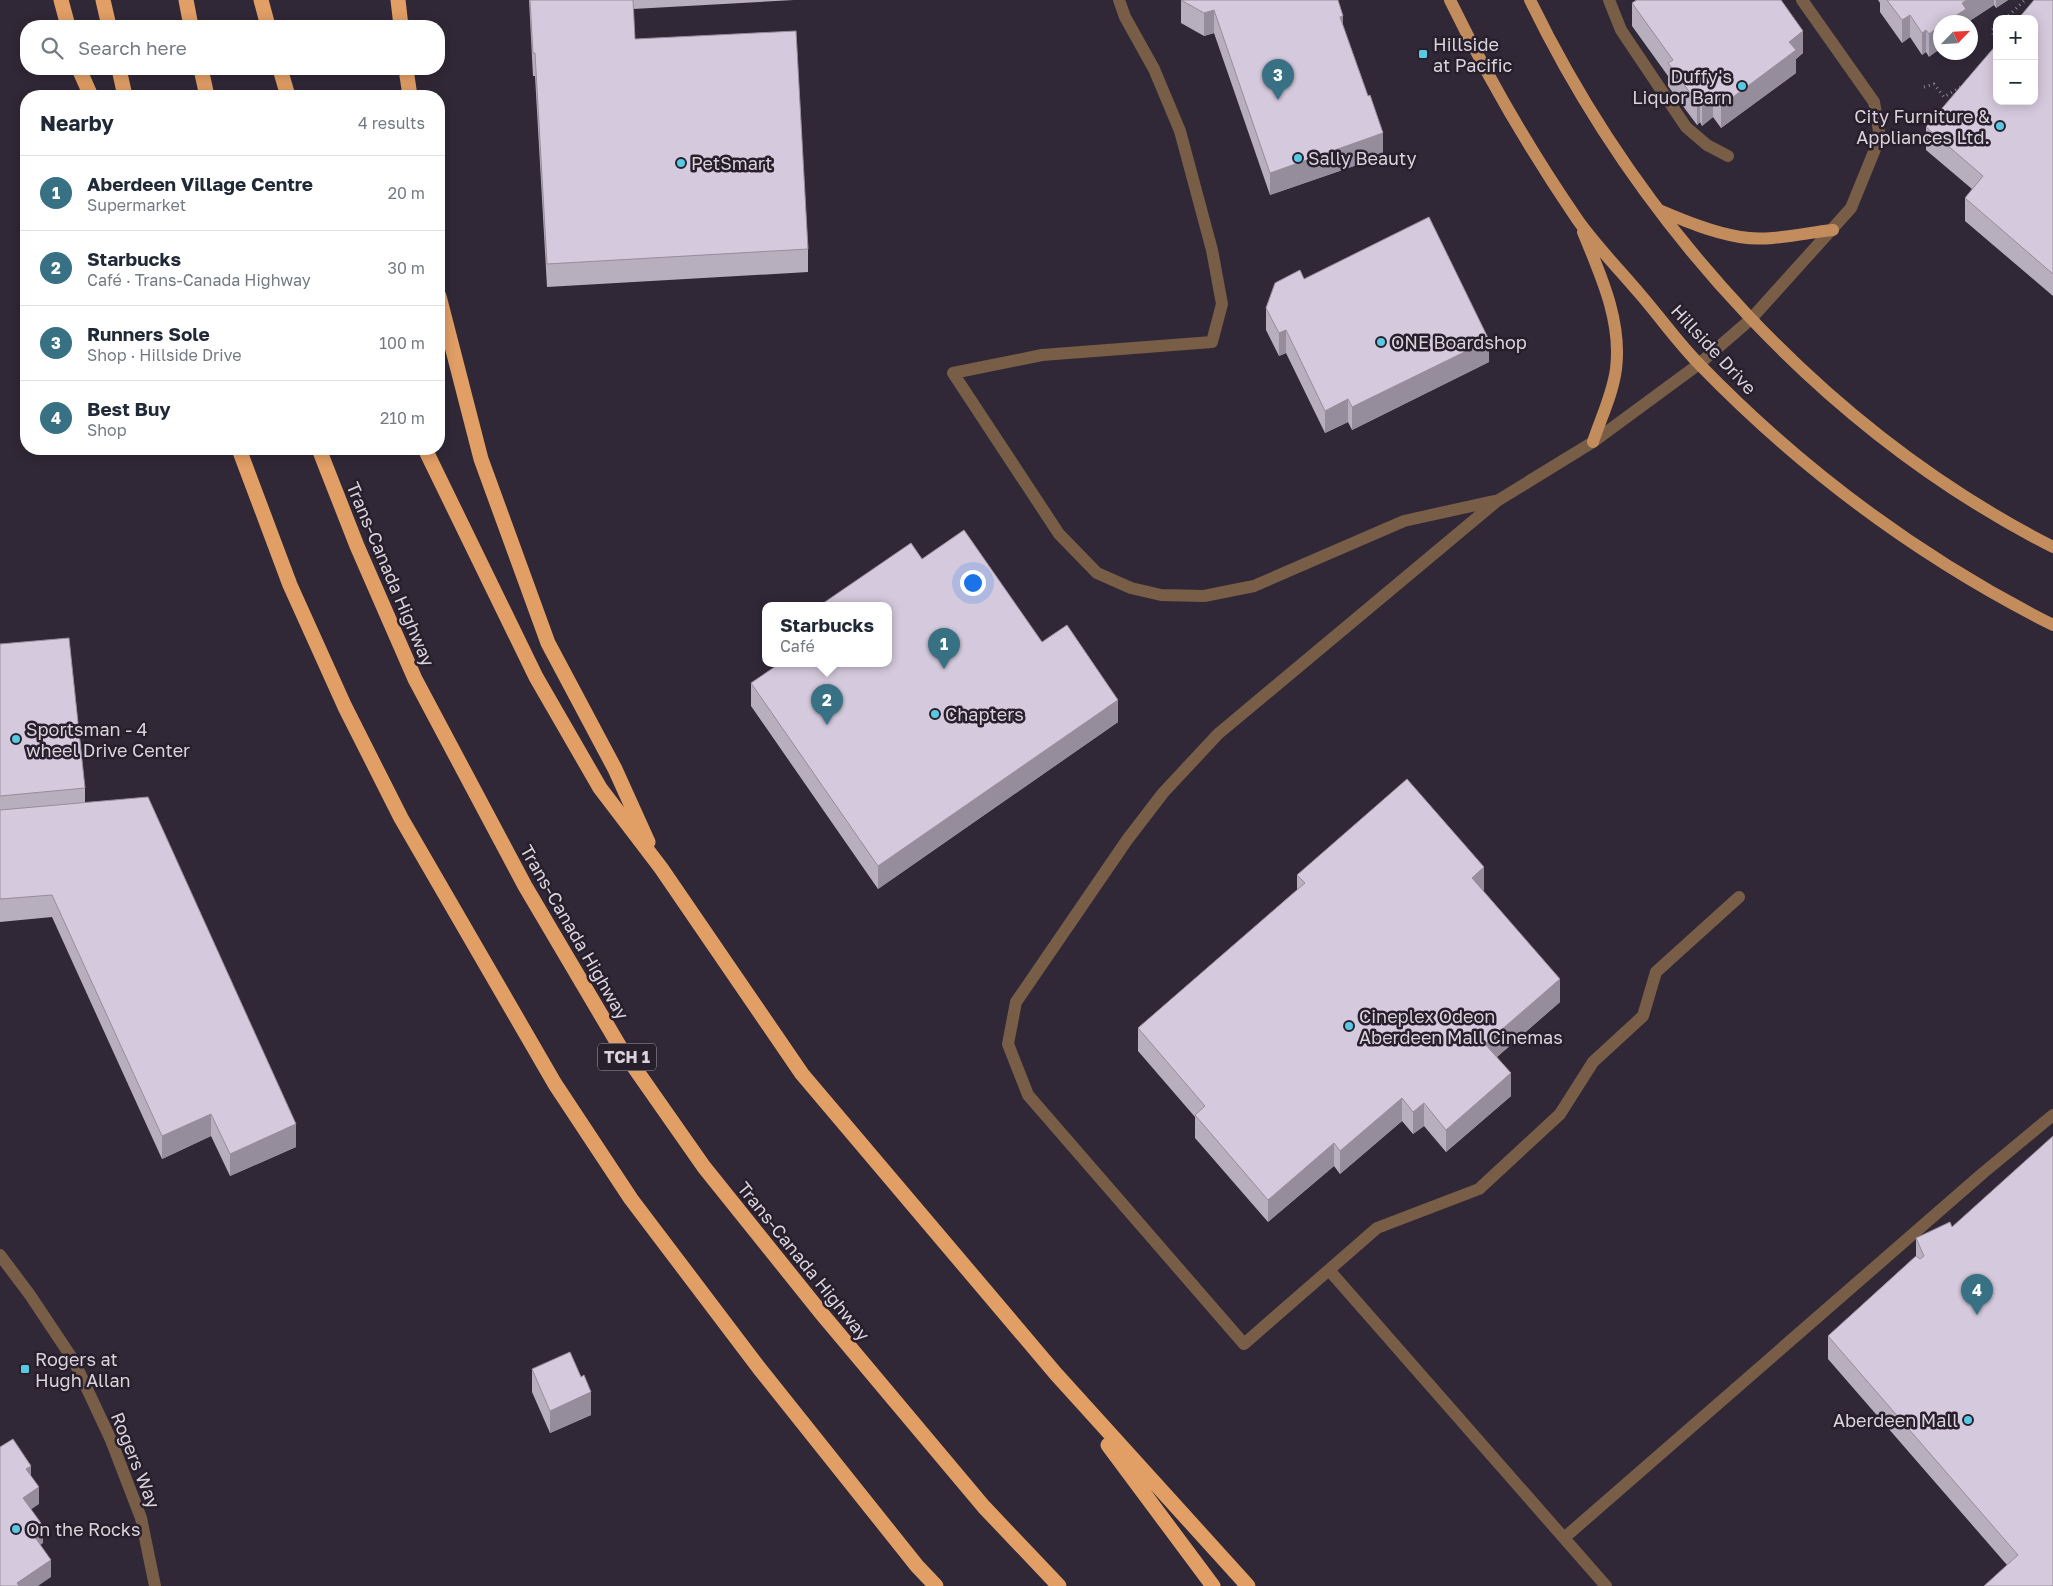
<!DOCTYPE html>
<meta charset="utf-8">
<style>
body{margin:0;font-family:"Golos Text",sans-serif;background:#f2f2f3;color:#1f2937}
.controls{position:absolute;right:15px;top:15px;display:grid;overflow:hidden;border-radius:10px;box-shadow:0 2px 12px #0003}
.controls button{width:45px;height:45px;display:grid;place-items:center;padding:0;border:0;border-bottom:1px solid #e0e1e3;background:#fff;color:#1f2937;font:25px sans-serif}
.compass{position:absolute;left:1933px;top:15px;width:45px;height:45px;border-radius:50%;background:#fff;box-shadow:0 2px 12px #0003;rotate:65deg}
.you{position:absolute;left:972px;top:582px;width:18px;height:18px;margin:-12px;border:4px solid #fff;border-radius:50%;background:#1a73e8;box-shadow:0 0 0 8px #1a73e833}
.badge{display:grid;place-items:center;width:32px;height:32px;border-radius:50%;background:#397184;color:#fff;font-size:16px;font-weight:700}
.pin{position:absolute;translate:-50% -41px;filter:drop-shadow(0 1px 2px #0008)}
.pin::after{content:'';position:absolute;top:26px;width:18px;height:15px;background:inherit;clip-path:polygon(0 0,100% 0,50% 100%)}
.popup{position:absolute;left:762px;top:602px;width:130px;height:65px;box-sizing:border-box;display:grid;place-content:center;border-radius:10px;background:#fff;filter:drop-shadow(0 1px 4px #0005);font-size:16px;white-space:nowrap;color:#747a83}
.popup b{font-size:19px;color:#1f2937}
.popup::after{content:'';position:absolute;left:50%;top:100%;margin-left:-10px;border:10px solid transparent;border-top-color:#fff}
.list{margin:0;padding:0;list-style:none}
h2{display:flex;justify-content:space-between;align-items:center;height:65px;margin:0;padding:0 20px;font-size:21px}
h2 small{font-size:16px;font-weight:400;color:#747a83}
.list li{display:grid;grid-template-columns:32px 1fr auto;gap:15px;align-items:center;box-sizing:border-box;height:75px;padding:0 20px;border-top:1px solid #e0e1e3}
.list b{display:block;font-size:19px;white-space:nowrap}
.list p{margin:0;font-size:16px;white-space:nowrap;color:#747a83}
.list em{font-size:16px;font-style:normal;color:#747a83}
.icon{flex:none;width:28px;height:28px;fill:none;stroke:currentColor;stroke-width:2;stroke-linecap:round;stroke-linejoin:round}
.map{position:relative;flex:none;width:2053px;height:1586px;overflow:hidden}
.search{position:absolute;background:#fff;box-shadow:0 2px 12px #0003;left:20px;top:20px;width:425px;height:55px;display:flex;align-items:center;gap:12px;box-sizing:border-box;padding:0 18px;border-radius:20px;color:#747a83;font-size:19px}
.panel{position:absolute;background:#fff;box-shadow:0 2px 12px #0003;left:20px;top:90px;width:425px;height:365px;border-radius:20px}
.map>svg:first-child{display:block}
</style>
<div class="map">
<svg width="2053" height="1586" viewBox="0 0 2053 1586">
<rect width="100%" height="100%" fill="#312837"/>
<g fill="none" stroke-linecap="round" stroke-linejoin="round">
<path stroke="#8d8691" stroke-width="3" stroke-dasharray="1 4" stroke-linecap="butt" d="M2005 19 2025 0
M1997 26 1992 30 1997 47
M1924 87 1934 84 1944 97 1964 85"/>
<path stroke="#785d47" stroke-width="12" d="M1119 0 1125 17 1154 69 1180 131 1212 250 1222 304 1212 342 1042 355 953 373 1059 534 1097 573 1131 588 1161 595 1204 596 1254 586 1404 521 1494 501
M1609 0 1621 30 1686 127 1707 145 1728 156
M1739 897 1656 972 1643 1016 1593 1062 1560 1114 1479 1189 1377 1228 1244 1344 1028 1095 1008 1044 1016 1002 1127 840 1163 793 1218 734 1497 501 1593 442 1699 364 1751 319 1851 208 1880 137 1874 102 1802 0
M0 1255 30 1295 74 1361 111 1440 141 1518 155 1586
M1329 1270 1606 1586
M1564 1538 1983 1173 2053 1115"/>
<path stroke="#c38c5d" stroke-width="12" d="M1450 0C1487 76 1529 149 1577 219 1595 245 1619 269 1640 294 1660 317 1678 343 1700 365 1802 470 1922 559 2053 625
M1530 0C1640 227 1827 432 2053 547
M1659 210C1685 221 1711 232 1740 237 1770 242 1803 233 1833 230
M1583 232C1601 276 1622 321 1616 369 1613 393 1601 418 1593 442"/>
<path stroke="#e19e65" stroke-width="15" d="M61 0 68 26
M103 0 109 26
M186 0 191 26
M261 0 268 26
M398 0 401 26
M79 69 91 96
M119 69 125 96
M201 69 207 96
M280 69 288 96
M406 69 410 96
M439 296 481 459 548 643 615 769 648 842
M239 449 290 585 345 707 401 818 555 1084 631 1199 759 1368 917 1566 936 1586
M319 449 357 546 415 679 525 886 620 1047 704 1167 822 1314 984 1507 1059 1586
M425 449 536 677 600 788 661 868 802 1074 1056 1374 1248 1586
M1108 1445 1213 1586"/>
</g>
<path fill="#b7aebe" d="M529 0H794L633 9 635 39 808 249V272L547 287 535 76H533Z
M1181 0 1343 26 1383 156 1270 195 1214 33 1204 36 1181 23Z
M1636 0H1781L1803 53 1796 59V73L1721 128 1713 117 1702 126 1700 122 1697 125 1668 86V76L1632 26V3Z
M1878 0H2008L1996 8 1994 5 1968 22H1940L1929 57 1926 52 1922 55 1910 37 1902 43 1880 12V3Z
M2053 0V296L1965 221V198L1972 189 1926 150V127Z
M1304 279 1489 362 1352 430 1348 422 1325 433 1286 353 1279 356 1266 330V308Z
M922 559 1042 642 1118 722 878 889 751 706V683L779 664Z
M0 644 85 788V803L296 1147 230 1176 211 1136 162 1159 52 917 0 922Z
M1297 875 1484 890 1483 891 1560 1002 1497 1057 1511 1096 1446 1152 1424 1126 1413 1134 1402 1121 1340 1174 1334 1166 1268 1222 1195 1138V1117L1138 1051V1028L1297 890Z
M1952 1227 2053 1586 2007 1565 1828 1359V1336L1916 1256V1238Z
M532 1369 591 1415 550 1433 532 1392Z"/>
<path fill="#958d9b" d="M1967 0H1994V5L1968 22H1946L1962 3Z
M1996 0H2008L1996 8Z
M1214 10V33L1204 36V13Z
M1910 15V37L1902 43V20Z
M1343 16V38L1340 17Z
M1940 26V49L1929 57V34Z
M1926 30V52L1922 55V33Z
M1803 31V53L1796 59V73L1721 128V106L1789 42Z
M1713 95V117L1702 126V103Z
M1700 100V122L1697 125V102Z
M1383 133V156L1270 195V173Z
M1286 330V353L1279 356V333Z
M1489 340V362L1352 430V407Z
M1348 399V422L1325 433V411Z
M1118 700V722L878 889V866Z
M1484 867V890L1472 901V878Z
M1560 979V1002L1485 1067V1044Z
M1511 1073V1096L1446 1152V1130Z
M1402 1098V1121L1340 1174V1151Z
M1424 1103V1126L1413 1134V1112Z
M211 1114V1136L162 1159V1136Z
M296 1124V1147L230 1176V1154Z
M1334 1143V1166L1268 1222V1200Z
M591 1392V1415L550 1433V1411Z
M31 1466V1483L26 1469Z
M39 1487V1504L23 1515V1498Z
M43 1526V1543L32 1551V1533Z
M51 1560V1577L38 1586H17V1583Z"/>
<path fill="#d5cadd" stroke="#958d9b" d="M530 0H633L635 39 796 31 808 249 547 264 535 53H533Z
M1181 0H1338L1343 16 1340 17 1368 96 1370 95 1383 133 1270 173 1214 10 1204 13Z
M1637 0H1781L1803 31 1789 42 1796 50 1721 106 1713 95 1702 103 1700 100 1697 102 1668 63 1673 60 1632 3Z
M1887 0H1967L1962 3 1966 9 1946 22H1940V26L1929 34 1926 30 1922 33 1910 15 1902 20Z
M2034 0H2053V274L1965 198 1983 176 1926 127 1997 44V101H2034V19H2018Z
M1429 217 1489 340 1352 407 1348 399 1325 411 1286 330 1279 333 1266 308 1275 283 1300 270 1304 279Z
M964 530 1042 642 1067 625 1118 700 878 866 751 683 779 664H888V606H819L911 543 922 559Z
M69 638 85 788 0 796V644Z
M1407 779 1484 867 1472 878 1560 979 1485 1044 1511 1073 1446 1130 1424 1103 1413 1112 1402 1098 1340 1151 1334 1143 1268 1200 1195 1115 1205 1106 1138 1028 1305 883 1297 875Z
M148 797 296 1124 230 1154 211 1114 162 1136 52 895 0 899V810Z
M2053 1136V1586H1984L2018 1555 1828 1336 1916 1256 1920 1259 1924 1256 1916 1238 1950 1222 1952 1227Z
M570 1352 581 1377 584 1375 591 1392 550 1411 532 1369Z
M13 1439 31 1466 26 1469 39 1487 23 1498 43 1526 32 1533 51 1560 17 1583 19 1586H0V1447Z"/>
<g fill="#58c9e3" stroke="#281f2d" stroke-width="2">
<rect x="1418" y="49" width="10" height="10" rx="2.5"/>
<circle cx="1742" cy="86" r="5"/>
<circle cx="2000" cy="126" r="5"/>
<circle cx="1298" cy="158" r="5"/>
<circle cx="681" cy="163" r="5"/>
<circle cx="1381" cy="342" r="5"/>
<circle cx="935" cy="714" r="5"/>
<circle cx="16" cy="739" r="5"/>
<circle cx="1349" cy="1026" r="5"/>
<rect x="20" y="1364" width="10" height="10" rx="2.5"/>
<circle cx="1968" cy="1420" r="5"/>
<circle cx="16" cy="1529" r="5"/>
</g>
<g text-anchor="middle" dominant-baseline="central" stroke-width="5" stroke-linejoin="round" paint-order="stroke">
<rect fill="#281f2d" stroke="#a49da8" stroke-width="1" x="598" y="1043.5" width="58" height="27" rx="4"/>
<g font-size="16" font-weight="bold" fill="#d9d3dc">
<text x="627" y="1057">TCH 1</text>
</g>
<g font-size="18" fill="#d9d3dc" stroke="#281f2d" text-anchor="start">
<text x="1433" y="44">Hillside<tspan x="1433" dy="21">at Pacific</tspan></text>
<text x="1732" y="76" text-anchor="end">Duffy's<tspan x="1732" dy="21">Liquor Barn</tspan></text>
<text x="1990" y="116" text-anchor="end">City Furniture &amp;<tspan x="1990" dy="21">Appliances Ltd.</tspan></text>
<text x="1308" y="158">Sally Beauty</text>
<text x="691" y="163">PetSmart</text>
<text x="1391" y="342">ONE Boardshop</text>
<text x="945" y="714">Chapters</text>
<text x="26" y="729">Sportsman - 4<tspan x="26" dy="21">wheel Drive Center</tspan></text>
<text x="1359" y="1016">Cineplex Odeon<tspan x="1359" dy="21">Aberdeen Mall Cinemas</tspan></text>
<text x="35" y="1359">Rogers at<tspan x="35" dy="21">Hugh Allan</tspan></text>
<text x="1958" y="1420" text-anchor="end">Aberdeen Mall</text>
<text x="26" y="1529">On the Rocks</text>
</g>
<g font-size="18" fill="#d9d3dc" stroke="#281f2d">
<text transform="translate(1714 349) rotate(47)">Hillside Drive</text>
<text transform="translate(391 574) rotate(67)">Trans-Canada Highway</text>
<text transform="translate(575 932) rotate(60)">Trans-Canada Highway</text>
<text transform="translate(804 1261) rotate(51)">Trans-Canada Highway</text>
<text transform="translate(136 1460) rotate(68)">Rogers Way</text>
</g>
</g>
</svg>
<div class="controls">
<button>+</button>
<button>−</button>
</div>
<svg class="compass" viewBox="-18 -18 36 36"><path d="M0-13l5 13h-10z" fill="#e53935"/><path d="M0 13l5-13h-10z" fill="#747a83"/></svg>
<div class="you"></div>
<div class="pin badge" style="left:944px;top:669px">1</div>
<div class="pin badge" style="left:827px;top:725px">2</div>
<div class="popup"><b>Starbucks</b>Café</div>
<div class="pin badge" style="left:1278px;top:100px">3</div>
<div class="pin badge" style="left:1977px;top:1315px">4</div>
<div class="search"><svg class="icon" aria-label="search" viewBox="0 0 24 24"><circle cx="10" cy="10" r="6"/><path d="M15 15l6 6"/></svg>Search here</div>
<section class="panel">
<h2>Nearby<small>4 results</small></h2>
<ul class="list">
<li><span class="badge">1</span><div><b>Aberdeen Village Centre</b><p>Supermarket</p></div><em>20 m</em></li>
<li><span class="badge">2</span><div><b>Starbucks</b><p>Café · Trans-Canada Highway</p></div><em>30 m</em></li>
<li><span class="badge">3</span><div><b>Runners Sole</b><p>Shop · Hillside Drive</p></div><em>100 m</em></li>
<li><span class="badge">4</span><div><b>Best Buy</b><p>Shop</p></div><em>210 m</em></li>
</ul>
</section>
</div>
